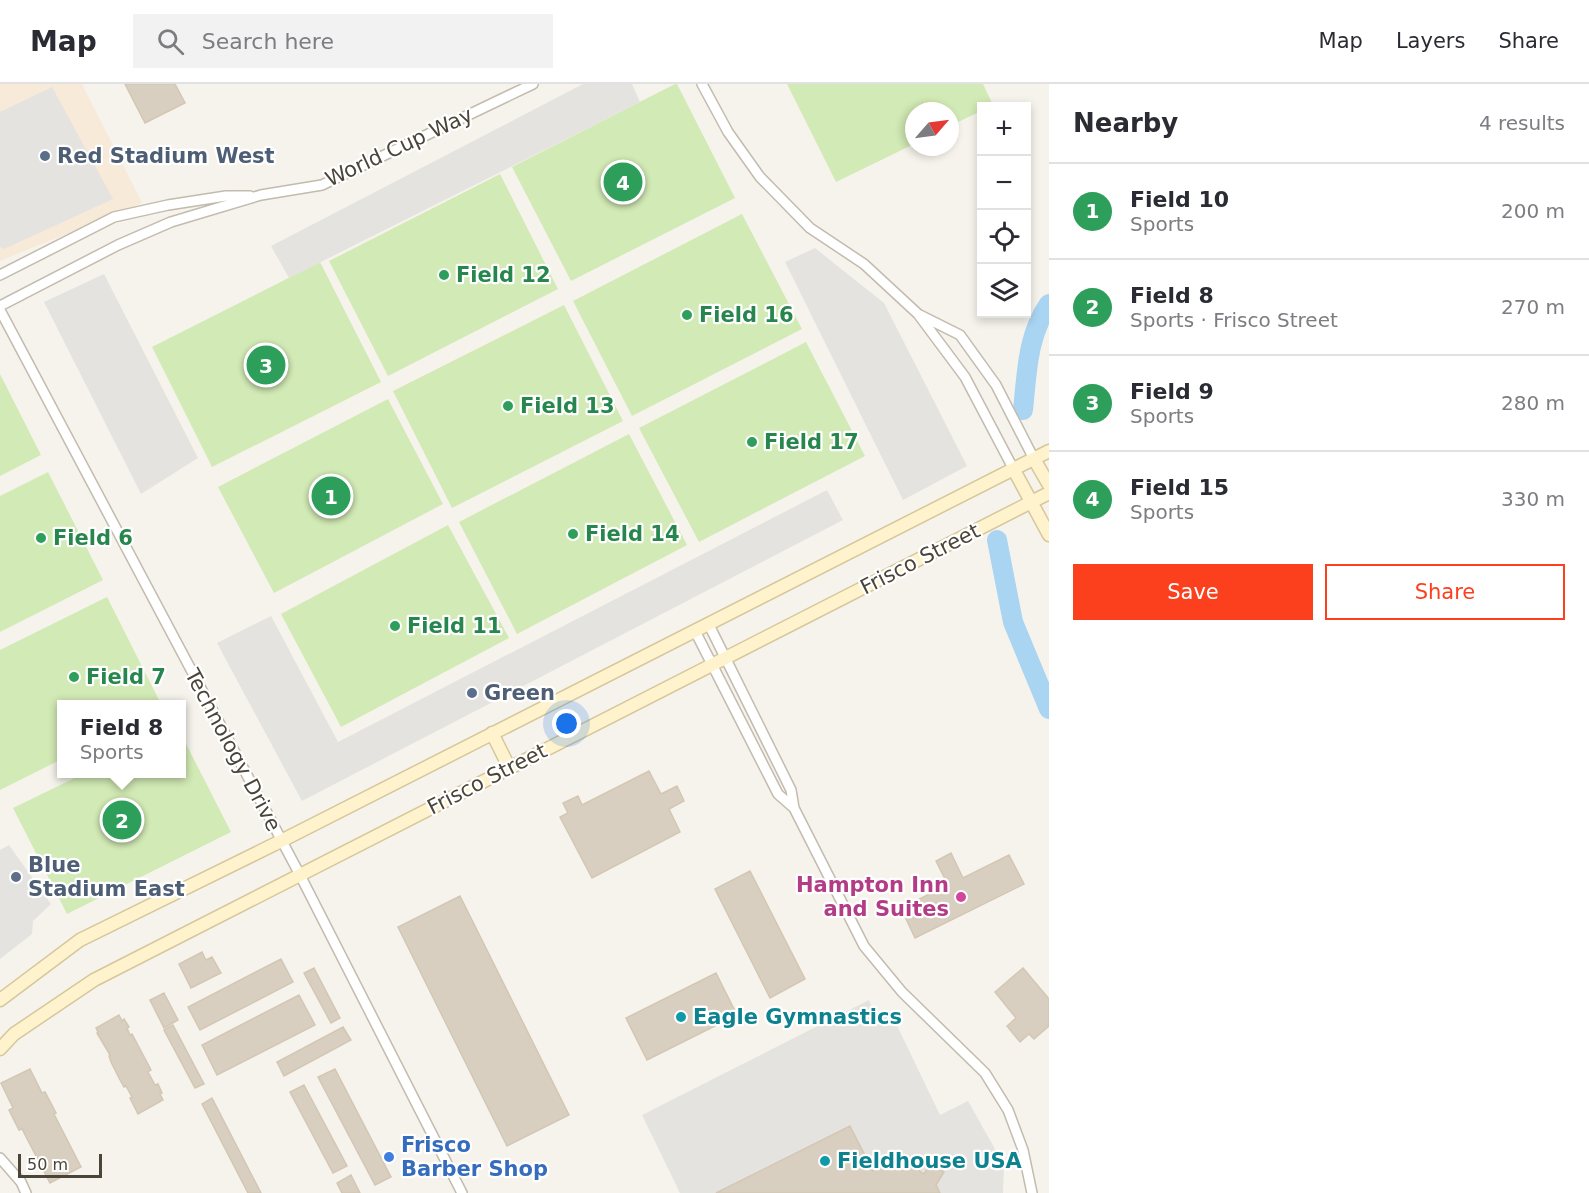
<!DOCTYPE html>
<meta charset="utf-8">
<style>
body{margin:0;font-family:"DejaVu Sans",sans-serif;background:#f2f2f3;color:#2b2b33}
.controls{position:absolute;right:18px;top:18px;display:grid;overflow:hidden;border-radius:0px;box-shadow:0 3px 9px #0003}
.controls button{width:54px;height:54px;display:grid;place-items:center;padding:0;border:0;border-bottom:2px solid #e1e1e2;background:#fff;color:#2b2b33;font:30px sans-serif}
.compass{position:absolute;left:905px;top:18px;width:54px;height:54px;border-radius:50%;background:#fff;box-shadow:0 3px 9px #0003;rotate:62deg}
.scale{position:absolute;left:18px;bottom:15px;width:84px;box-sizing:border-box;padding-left:6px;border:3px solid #4b4439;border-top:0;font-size:16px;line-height:21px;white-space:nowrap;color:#4b4439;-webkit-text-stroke:4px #fff;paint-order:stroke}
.you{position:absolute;left:567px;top:640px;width:21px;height:21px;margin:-15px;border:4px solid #fff;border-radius:50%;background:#1a73e8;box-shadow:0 0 0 9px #1a73e833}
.badge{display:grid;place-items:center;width:39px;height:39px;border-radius:50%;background:#fc3f1d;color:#fff;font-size:20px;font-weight:700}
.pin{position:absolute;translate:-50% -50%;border:3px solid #fff;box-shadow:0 2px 6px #0006}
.popup{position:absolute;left:57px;top:616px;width:129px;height:78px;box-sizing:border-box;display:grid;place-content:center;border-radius:0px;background:#fff;filter:drop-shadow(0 2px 4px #0005);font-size:20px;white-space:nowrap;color:#7c7c81}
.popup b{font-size:22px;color:#2b2b33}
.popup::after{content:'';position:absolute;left:50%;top:100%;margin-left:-12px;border:12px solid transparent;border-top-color:#fff}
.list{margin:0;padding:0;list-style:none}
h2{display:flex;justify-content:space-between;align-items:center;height:78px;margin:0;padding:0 24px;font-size:26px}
h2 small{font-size:20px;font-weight:400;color:#7c7c81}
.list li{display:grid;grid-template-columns:39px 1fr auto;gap:18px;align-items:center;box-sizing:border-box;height:96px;padding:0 24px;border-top:2px solid #e1e1e2}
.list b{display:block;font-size:22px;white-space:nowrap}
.list p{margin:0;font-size:20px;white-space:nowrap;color:#7c7c81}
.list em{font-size:20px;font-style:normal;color:#7c7c81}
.actions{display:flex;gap:12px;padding:18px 24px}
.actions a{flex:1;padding:14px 0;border:2px solid #fc3f1d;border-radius:0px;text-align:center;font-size:21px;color:#fc3f1d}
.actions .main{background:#fc3f1d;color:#fff}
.icon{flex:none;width:33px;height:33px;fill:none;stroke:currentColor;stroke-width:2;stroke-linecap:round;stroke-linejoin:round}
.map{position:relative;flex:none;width:1049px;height:1109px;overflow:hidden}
header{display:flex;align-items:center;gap:36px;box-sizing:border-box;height:84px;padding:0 30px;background:#fff;border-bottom:2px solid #e1e1e2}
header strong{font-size:28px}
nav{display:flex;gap:33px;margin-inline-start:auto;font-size:21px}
.search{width:420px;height:54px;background:#f2f2f3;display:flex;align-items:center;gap:15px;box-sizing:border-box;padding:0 21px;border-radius:0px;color:#7c7c81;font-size:22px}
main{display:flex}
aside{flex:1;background:#fff}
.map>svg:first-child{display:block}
</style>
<header>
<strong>Map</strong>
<div class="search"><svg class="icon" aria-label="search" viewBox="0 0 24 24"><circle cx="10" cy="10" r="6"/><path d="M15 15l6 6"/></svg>Search here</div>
<nav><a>Map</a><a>Layers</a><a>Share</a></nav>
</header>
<main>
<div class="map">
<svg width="1049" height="1109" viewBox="0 0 1049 1109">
<rect width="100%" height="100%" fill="#f6f3ec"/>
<path fill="#f7ead8" d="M0 0H82L142 119 0 177Z"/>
<path fill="#d2eab5" d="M675 0H677L735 114 571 197 512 83Z
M787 0H983L993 21 981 22V27L950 42V27H914V60L836 98Z
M500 90 558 205 388 292 329 177Z
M742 130 802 245 632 332 573 217Z
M320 178 381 298 212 383 152 263Z
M564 221 623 337 452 424 393 307Z
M806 258 865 372 699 458 639 344Z
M0 290 41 371 0 392Z
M388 315 443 420 274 509 218 403Z
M629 350 687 461 517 550 459 438Z
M48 388 103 496 0 548V412Z
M448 441 509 554 341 643 281 530Z
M107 513 161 620H62V675L0 706V566Z
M182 652 231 748 67 830 13 724 83 690H182Z"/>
<path fill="#e5e3e0" d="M583 0H632L640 18 289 194 271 162Z
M52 3 113 115 4 165 0 163V28Z
M815 164 884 219 967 382 903 416 785 178Z
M104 190 198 374 141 410 44 218Z
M827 406 843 436 302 717 217 559 271 532 338 658Z
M9 761 51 820 33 837 32 850 0 875V766Z
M869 916 877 934 891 929 940 1031 968 1017 1004 1081 1003 1109H680L642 1031Z"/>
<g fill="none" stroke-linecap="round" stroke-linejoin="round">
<path stroke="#a9d4f2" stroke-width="20" d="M1023 326C1027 289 1027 252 1049 220
M997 456 1013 538 1049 625"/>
</g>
<path fill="#d8cfc1" stroke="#d3c7b4" stroke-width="1.5" d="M125 0H175L185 19 145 39Z
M649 687 661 710 677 702 684 717 669 725 680 748 592 794 560 733 568 729 563 719 578 712 582 721Z
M951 769 963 794 1009 771 1024 800 915 854 901 824 948 801 936 777Z
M750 787 805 895 770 914 715 805Z
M460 812 569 1031 507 1062 398 843Z
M202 868 206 876 212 873 221 889 191 904 179 880Z
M281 875 293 898 200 946 188 923Z
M314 884 340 934 331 939 304 889Z
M1023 884 1049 915V942L1034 955 1029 950 1020 958 1007 942 1016 934 995 908Z
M716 889 737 931 647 976 626 934Z
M164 909 178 936 164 944 150 916Z
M299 911 315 941 217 991 202 961Z
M119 931 122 937 124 935 129 943 127 944 130 951 132 950 151 986 148 988 155 1001 158 1000 162 1009 160 1010 163 1016 138 1030 130 1014 132 1013 126 1002 124 1003 119 994 111 978 109 972 110 971 97 949 98 948 96 944Z
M173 941 204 1000 195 1004 164 946Z
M343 943 351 956 284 992 277 978Z
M30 985 42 1009 45 1008 56 1029 54 1030 81 1083 50 1099 22 1045 19 1046 9 1026 13 1024 1 999Z
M335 985 391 1093 375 1101 318 993Z
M304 1001 347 1082 333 1089 290 1008Z
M212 1014 261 1109H248L202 1020Z
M850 1042 873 1087 901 1074 924 1090 931 1079 944 1088 936 1101 940 1109H716Z
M351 1091 360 1109H342L337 1099Z"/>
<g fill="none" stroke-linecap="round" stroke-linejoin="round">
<g stroke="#c2bbae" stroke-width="12">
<path id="street" d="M702 0 728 48 760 93 810 144 864 180 918 230 965 293 1014 386
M0 191 114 133 168 121 226 112H250
M0 222 118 161 171 138 261 111 322 101 533 0
M0 226 300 791 462 1109
M920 231 960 251 996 301 1034 375
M709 541 791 706 794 724 864 862 902 908 985 989 1008 1026 1023 1066 1032 1109
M695 547 778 710 794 724
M0 1074 21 1098 26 1109"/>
</g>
<g stroke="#d6c79b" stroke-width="15">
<path id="secondary" d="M1034 375 1049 401
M1014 386 1049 451
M492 649 509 683
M0 916 80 856 281 757 1049 367
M0 965 14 950 94 896 1049 409"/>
</g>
<use href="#street" stroke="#fff" stroke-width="9"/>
<use href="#secondary" stroke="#fff3cd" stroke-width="12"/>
</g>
<g fill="#5c6f8a" stroke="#fff" stroke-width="2">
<circle cx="45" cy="72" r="6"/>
<circle cx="472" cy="609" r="6"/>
<circle cx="16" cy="793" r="6"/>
</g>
<g fill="#2e9e5b" stroke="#fff" stroke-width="2">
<circle cx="444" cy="191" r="6"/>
<circle cx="687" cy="231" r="6"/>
<circle cx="508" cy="322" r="6"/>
<circle cx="752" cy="358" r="6"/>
<circle cx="573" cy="450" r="6"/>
<circle cx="41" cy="454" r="6"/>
<circle cx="395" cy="542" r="6"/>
<circle cx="74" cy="593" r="6"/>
</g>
<circle fill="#d1479c" stroke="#fff" stroke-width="2" cx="961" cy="813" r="6"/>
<g fill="#0f9aa8" stroke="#fff" stroke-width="2">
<circle cx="681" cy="933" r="6"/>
<circle cx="825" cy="1077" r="6"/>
</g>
<circle fill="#3f7fe0" stroke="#fff" stroke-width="2" cx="389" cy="1073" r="6"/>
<g text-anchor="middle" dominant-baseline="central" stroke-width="4.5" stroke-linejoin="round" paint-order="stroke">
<g font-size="21" fill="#4b4439" stroke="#fff">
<text transform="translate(399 63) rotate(-25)">World Cup Way</text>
<text transform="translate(920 475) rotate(-27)">Frisco Street</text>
<text transform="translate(233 666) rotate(62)">Technology Drive</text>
<text transform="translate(487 695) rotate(-27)">Frisco Street</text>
</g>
<g font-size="21" font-weight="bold" fill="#4e5e75" stroke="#fff" text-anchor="start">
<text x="57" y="72">Red Stadium West</text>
<text x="484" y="609">Green</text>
<text x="28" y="781">Blue<tspan x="28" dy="24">Stadium East</tspan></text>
</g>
<g font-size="21" font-weight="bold" fill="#27864d" stroke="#fff" text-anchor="start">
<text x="456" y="191">Field 12</text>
<text x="699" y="231">Field 16</text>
<text x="520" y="322">Field 13</text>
<text x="764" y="358">Field 17</text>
<text x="585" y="450">Field 14</text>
<text x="53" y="454">Field 6</text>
<text x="407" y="542">Field 11</text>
<text x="86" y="593">Field 7</text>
</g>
<g font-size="21" font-weight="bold" fill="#b23c85" stroke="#fff" text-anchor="end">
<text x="949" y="801">Hampton Inn<tspan x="949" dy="24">and Suites</tspan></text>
</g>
<g font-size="21" font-weight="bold" fill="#0d838f" stroke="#fff" text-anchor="start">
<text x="693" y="933">Eagle Gymnastics</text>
<text x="837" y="1077">Fieldhouse USA</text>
</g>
<g font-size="21" font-weight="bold" fill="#366cbe" stroke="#fff" text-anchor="start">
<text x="401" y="1061">Frisco<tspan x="401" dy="24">Barber Shop</tspan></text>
</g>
</g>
</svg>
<div class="controls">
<button>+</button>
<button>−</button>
<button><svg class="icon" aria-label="locate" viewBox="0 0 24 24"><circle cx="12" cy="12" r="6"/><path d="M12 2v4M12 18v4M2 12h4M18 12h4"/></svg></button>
<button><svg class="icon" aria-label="layers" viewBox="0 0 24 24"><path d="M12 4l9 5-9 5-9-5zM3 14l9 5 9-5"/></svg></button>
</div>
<svg class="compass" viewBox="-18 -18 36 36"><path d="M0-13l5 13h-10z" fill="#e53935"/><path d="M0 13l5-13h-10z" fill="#7c7c81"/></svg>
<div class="scale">50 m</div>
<div class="you"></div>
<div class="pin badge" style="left:331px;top:412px;background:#2e9e5b">1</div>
<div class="pin badge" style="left:122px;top:736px;background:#2e9e5b">2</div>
<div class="popup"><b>Field 8</b>Sports</div>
<div class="pin badge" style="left:266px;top:281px;background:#2e9e5b">3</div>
<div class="pin badge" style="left:623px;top:98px;background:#2e9e5b">4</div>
</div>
<aside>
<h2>Nearby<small>4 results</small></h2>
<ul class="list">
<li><span class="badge" style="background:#2e9e5b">1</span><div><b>Field 10</b><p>Sports</p></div><em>200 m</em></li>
<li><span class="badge" style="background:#2e9e5b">2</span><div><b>Field 8</b><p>Sports · Frisco Street</p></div><em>270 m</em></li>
<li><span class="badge" style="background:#2e9e5b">3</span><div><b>Field 9</b><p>Sports</p></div><em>280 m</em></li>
<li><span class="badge" style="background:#2e9e5b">4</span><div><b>Field 15</b><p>Sports</p></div><em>330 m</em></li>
</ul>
<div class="actions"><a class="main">Save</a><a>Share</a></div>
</aside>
</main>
